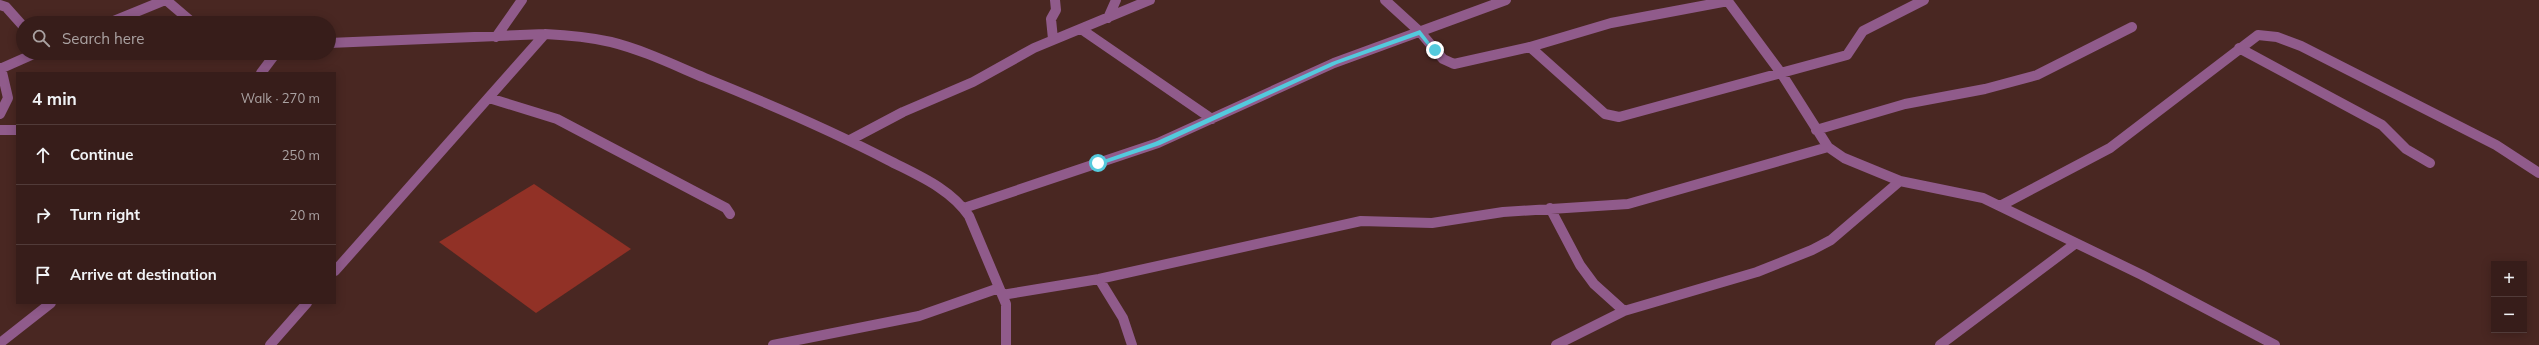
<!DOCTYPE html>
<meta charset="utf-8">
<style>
body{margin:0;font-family:Mulish,sans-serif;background:#422a27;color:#f1f3f6}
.controls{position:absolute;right:12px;bottom:12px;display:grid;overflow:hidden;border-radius:0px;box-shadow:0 2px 10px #0003}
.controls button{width:36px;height:36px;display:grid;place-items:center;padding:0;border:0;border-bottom:1px solid #513b39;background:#371d1a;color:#f1f3f6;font:20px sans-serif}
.stop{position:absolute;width:12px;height:12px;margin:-9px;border:3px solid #54cadd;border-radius:50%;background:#fff}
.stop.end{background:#54cadd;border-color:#fff;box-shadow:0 1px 4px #0008}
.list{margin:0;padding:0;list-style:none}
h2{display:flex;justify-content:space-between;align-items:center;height:52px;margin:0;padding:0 16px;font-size:17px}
h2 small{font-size:13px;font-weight:400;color:#aaa2a2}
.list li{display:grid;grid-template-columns:26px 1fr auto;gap:12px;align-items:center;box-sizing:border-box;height:60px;padding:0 16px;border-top:1px solid #513b39}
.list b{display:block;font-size:15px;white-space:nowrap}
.list em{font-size:13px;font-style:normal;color:#aaa2a2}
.icon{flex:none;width:22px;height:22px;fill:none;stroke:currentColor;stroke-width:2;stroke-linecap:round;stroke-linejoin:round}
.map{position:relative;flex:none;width:2539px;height:345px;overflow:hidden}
.search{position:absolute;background:#371d1a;box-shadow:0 2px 10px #0003;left:16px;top:16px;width:320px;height:44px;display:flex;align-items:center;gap:10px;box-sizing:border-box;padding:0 14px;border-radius:22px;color:#aaa2a2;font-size:15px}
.panel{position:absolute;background:#371d1a;box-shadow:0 2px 10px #0003;left:16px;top:72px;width:320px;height:232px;border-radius:0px}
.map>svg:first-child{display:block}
</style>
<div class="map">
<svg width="2539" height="345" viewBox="0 0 2539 345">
<rect width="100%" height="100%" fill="#492722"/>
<path fill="#913126" d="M534 184 631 249 536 313 439 242Z"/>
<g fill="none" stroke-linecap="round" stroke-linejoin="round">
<path stroke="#905b8b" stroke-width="10" d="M166 0 193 23
M1385 0 1420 32 1443 59 1454 64 1530 47 1611 23 1728 1
M1727 0 1781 73 1828 147 1844 158 1900 181 1983 198 2142 275 2275 345
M0 5 6 7 23 26
M1108 18 1116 0
M109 23 165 0
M1081 29 1212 119
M496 37 522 0
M1053 39 1051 19 1056 10 1055 0
M329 43 545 34C567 35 589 37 611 42 643 50 674 65 705 78 767 103 828 129 888 160 917 175 950 188 969 216L1006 304V345
M1530 47 1605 114 1619 117 1847 55 1863 31 1924 0
M2239 48 2382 125 2406 149 2430 163
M0 69 36 53
M261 73 276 53
M489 98 557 119 726 208 730 214
M0 114 8 98 1 68
M0 130H17
M1816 130 1905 104 1985 89 2037 75 2132 27
M850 140 903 112 973 82 1034 48 1150 0
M2000 206 2110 148 2258 35 2277 37 2301 46 2496 145 2539 173
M964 208 1158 143 1334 63 1506 0
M1550 208 1580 265 1594 284 1624 311
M335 271 545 34
M1099 279 1123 318 1132 345
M1002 295 1099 279 1361 221 1432 223 1503 212 1628 204 1828 147
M0 343 51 303
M270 345 307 303
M773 345 919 316 999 288
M1556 345 1624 311 1757 272 1812 250 1831 240 1900 181
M1940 345 2076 243"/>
</g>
<path fill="#54cadd" d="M1420 30 1437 52H1433L1419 35 1337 64 1160 145 1100 165 1095 163 1155 142 1332 62Z"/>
</svg>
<div class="controls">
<button>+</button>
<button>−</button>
</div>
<div class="stop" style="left:1098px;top:163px"></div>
<div class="stop end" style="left:1435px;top:50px"></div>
<div class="search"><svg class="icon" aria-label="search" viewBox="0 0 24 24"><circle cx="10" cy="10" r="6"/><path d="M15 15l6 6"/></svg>Search here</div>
<section class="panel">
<h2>4 min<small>Walk · 270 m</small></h2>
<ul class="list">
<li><svg class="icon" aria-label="ahead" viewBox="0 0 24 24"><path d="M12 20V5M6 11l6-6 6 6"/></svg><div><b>Continue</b></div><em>250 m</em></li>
<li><svg class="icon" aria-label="right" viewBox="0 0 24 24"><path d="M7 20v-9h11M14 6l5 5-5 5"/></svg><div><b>Turn right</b></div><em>20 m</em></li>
<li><svg class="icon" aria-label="arrive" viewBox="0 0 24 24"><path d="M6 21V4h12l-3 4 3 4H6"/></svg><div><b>Arrive at destination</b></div></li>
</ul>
</section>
</div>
